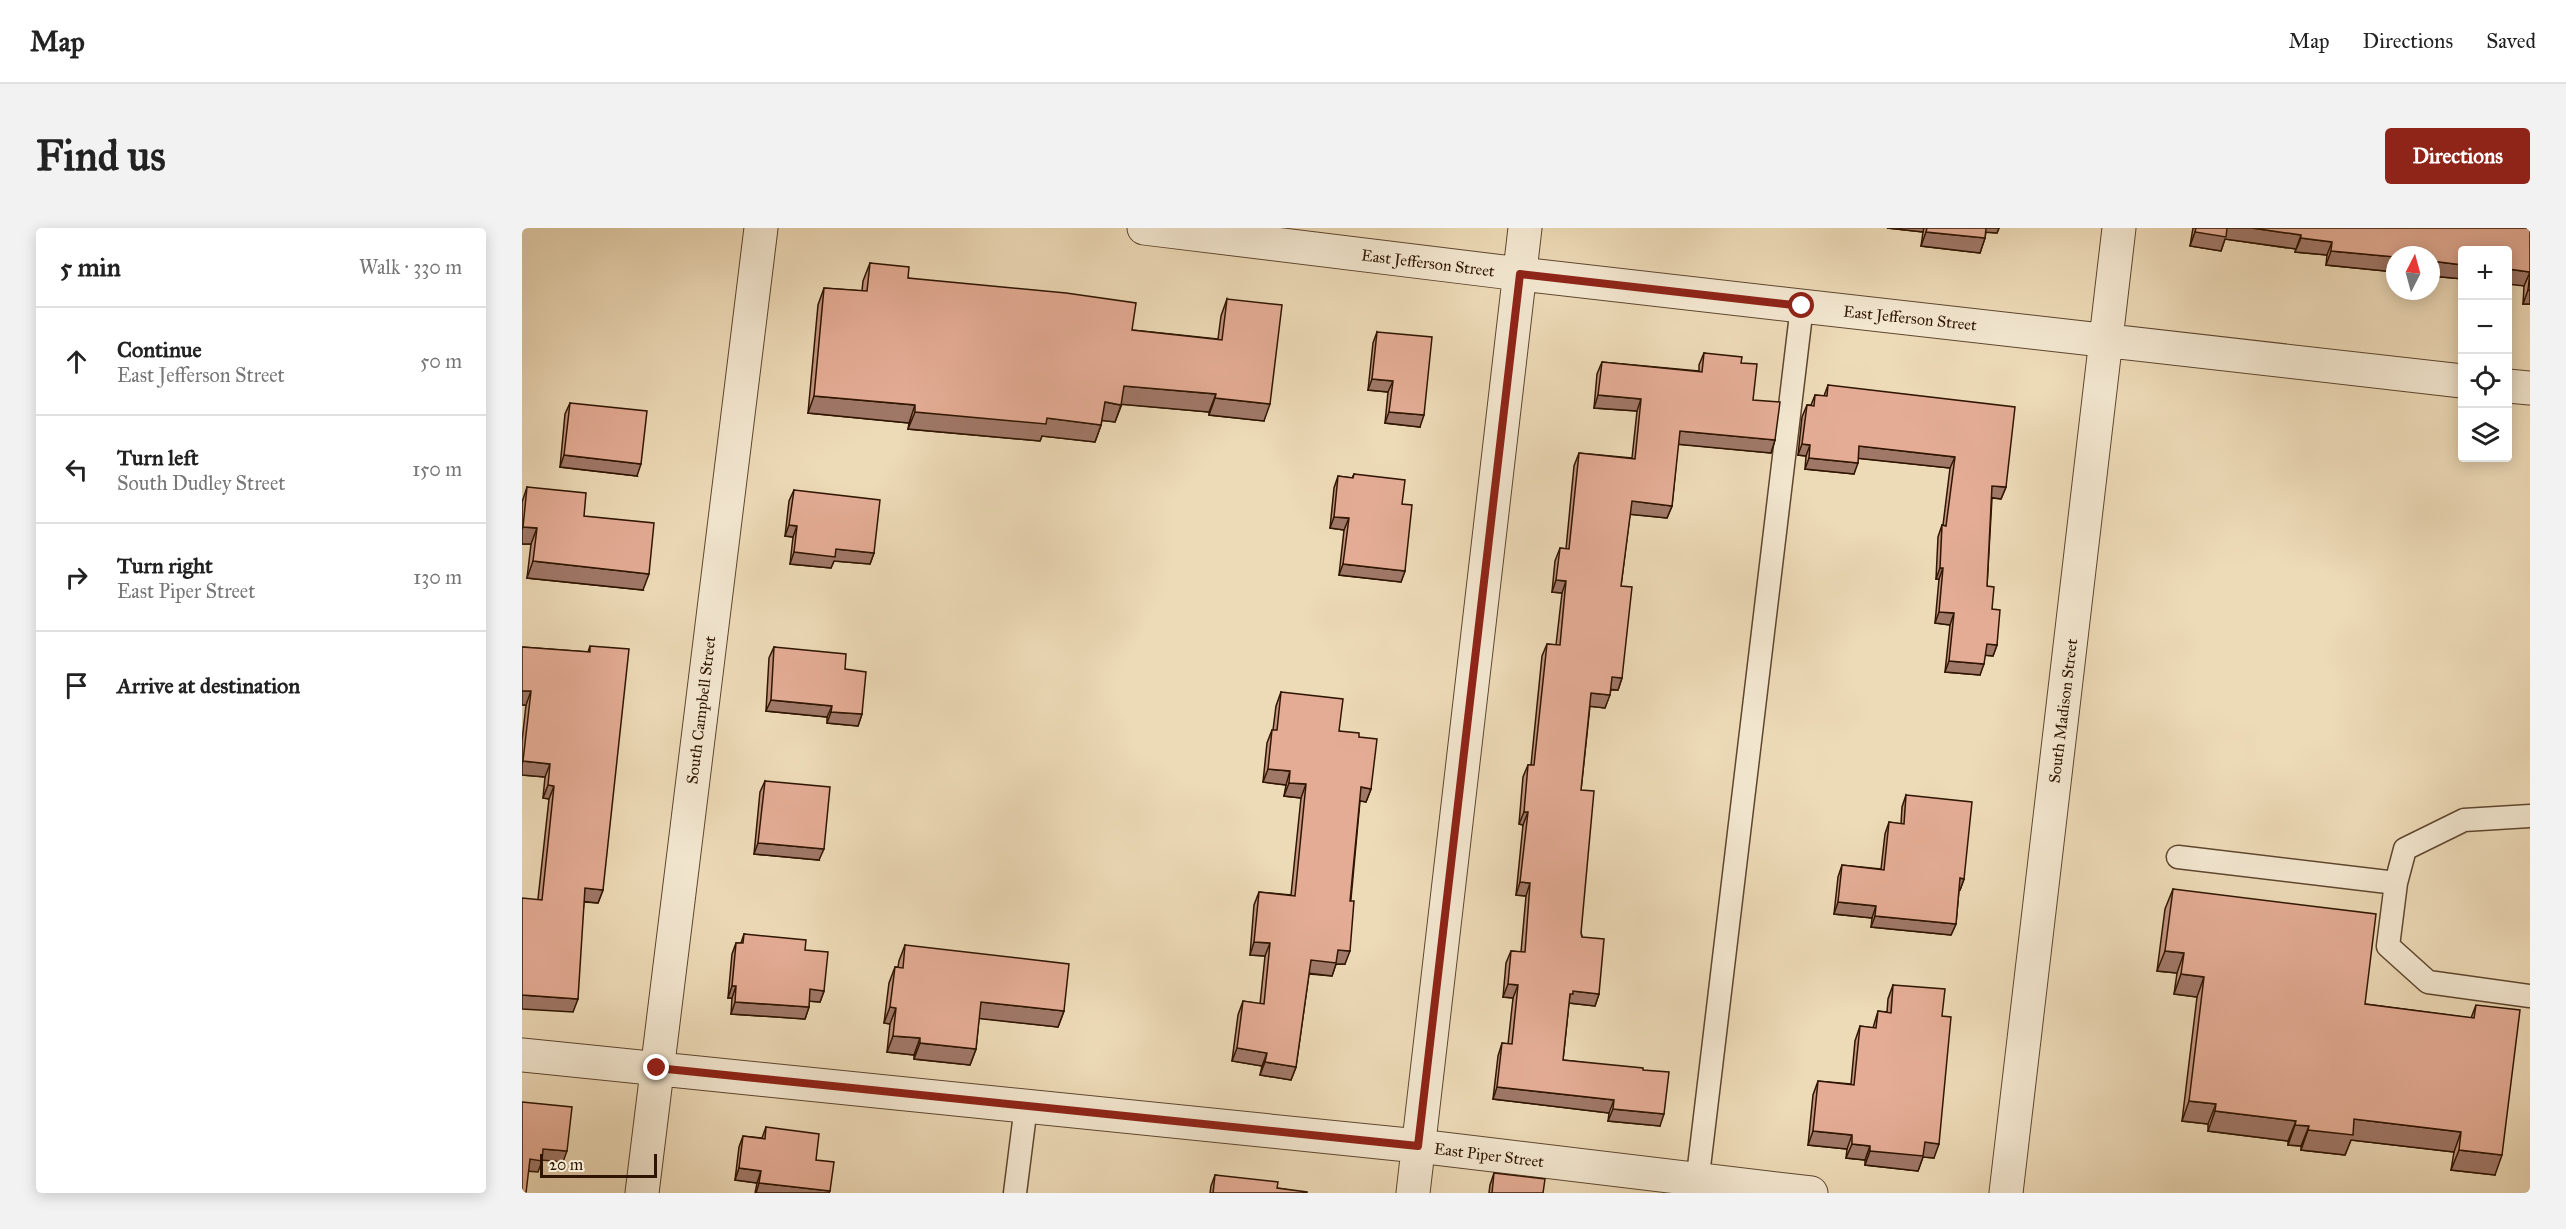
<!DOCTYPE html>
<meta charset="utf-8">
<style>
body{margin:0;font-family:"IM FELL Great Primer",serif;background:#f2f2f2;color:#222}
.controls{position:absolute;right:18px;top:18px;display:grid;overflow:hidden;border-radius:6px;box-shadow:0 3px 15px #0003}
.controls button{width:54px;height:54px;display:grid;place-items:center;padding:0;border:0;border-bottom:2px solid #e0e0e0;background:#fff;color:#222;font:30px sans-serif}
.compass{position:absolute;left:1864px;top:18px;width:54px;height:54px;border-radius:50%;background:#fff;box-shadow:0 3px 15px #0003;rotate:6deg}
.scale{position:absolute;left:18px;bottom:15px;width:117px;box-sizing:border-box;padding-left:6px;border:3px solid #2f1500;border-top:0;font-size:16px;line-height:21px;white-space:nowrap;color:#2f1500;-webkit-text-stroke:4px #f3e7d0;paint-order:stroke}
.stop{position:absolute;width:18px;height:18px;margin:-14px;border:4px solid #8f2418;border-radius:50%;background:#fff}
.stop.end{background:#8f2418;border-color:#fff;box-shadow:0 2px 6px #0008}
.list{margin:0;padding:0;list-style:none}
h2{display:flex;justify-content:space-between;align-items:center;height:78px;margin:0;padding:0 24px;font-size:26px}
h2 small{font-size:20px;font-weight:400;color:#767676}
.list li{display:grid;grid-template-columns:39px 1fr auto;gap:18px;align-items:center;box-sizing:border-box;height:108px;padding:0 24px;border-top:2px solid #e0e0e0}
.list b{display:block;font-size:22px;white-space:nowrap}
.list p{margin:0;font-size:20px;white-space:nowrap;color:#767676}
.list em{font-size:20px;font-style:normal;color:#767676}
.icon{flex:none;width:33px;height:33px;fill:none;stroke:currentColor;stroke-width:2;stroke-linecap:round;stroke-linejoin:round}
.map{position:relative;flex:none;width:2008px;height:965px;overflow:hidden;border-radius:6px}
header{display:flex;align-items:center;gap:36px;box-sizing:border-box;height:84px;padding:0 30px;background:#fff;border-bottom:2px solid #e0e0e0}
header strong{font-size:28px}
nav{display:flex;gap:33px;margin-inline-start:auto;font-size:21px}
.intro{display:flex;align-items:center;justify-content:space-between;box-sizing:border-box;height:144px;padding:0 36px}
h1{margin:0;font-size:42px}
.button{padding:15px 27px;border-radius:6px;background:#8f2418;color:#fff;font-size:21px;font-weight:700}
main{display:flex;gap:36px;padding:0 36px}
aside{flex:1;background:#fff;border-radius:6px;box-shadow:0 3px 15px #0003}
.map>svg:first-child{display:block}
</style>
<header>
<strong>Map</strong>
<nav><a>Map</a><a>Directions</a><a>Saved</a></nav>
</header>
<div class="intro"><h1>Find us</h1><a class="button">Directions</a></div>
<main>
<aside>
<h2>5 min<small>Walk · 330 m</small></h2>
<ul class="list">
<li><svg class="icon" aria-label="ahead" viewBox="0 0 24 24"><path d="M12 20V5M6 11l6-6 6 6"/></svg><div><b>Continue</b><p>East Jefferson Street</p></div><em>50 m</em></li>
<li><svg class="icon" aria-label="left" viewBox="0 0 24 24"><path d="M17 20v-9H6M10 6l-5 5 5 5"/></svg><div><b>Turn left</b><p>South Dudley Street</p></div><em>150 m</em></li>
<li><svg class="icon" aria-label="right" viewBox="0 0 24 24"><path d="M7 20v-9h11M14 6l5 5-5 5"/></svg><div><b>Turn right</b><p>East Piper Street</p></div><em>130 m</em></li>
<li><svg class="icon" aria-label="arrive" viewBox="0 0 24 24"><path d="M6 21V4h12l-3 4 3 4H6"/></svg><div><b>Arrive at destination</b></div></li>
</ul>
</aside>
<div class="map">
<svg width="2008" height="965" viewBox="0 0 2008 965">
<rect width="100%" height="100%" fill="#eddab7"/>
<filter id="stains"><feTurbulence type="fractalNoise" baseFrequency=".00333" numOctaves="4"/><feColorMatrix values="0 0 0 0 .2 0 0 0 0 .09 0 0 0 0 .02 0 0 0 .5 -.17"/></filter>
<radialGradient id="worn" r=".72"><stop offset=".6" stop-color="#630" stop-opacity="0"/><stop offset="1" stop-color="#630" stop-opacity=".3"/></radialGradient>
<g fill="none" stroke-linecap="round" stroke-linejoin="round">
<g stroke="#5e462e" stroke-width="25">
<path id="service" d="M2008 588 1942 592 1883 621 1874 655 1866 718 1906 754 2008 768
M1656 629 1874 655
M1174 964 1280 78
M493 965 504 878"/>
</g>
<g stroke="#5e462e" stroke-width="35">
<path id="minor" d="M622 0 998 46 1940 153
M1986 158 2008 160
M0 827 896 918 1289 965
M120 965 239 0
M891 965 1003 0
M1484 965 1597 0"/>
</g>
<use href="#service" stroke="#f3e7d0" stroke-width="22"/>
<use href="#minor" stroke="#f3e7d0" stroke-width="33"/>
</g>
<path fill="#c49480" stroke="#2f1500" stroke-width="1.5" d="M1365 0H1477L1475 5 1464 4 1463 10 1458 25 1399 18 1401 4Z
M1671 0H2008V76H2001L2002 58 1941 22V51L1909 48V27H1873V44L1804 37 1805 27 1773 24 1774 21 1703 11 1699 23 1668 18Z
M348 35 386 50 610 102 696 111 699 88 705 71 742 193 687 187V184L600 176 593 194 580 192 579 197 573 214 520 208 518 213 386 201 387 195 286 185 296 77 302 60 340 63 341 53Z
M855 104 898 199 863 195 866 164 846 162 851 115Z
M1182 125 1219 135 1231 172 1253 212 1249 225 1156 216 1150 278 1145 290 1108 286 1099 358 1100 450 1096 462H1089L1083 480 1068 478 1059 562V705L1077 766 1073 778 1047 775 1041 832 1121 842 1138 898 1086 893 1087 885 971 871 976 828 980 815 986 816 991 770 981 769 984 735 989 723 999 724 1004 668 994 667 1001 597 997 596 1001 549 1006 537H1009L1020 428 1025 416 1034 417 1040 365 1030 364 1033 333 1038 320 1044 321 1052 238 1057 225 1110 230 1115 183 1072 180 1075 146 1080 134 1177 143V137Z
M1306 157 1484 259 1479 271 1470 270 1465 358 1470 381 1475 417 1471 428 1463 427 1458 447 1423 444 1428 397 1413 395 1417 351H1414L1416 309 1420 297H1421L1428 240 1336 230 1332 246 1283 241 1284 228 1276 227 1280 189 1285 177H1289L1293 167 1302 168Z
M48 175 115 248 38 239 43 186Z
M832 246 880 276 883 343 879 354 817 347 822 302 808 300 812 260 816 248 830 250Z
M5 259 62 288 121 362 5 350 9 316H0V274Z
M272 262 352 325 348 336 312 333 309 340 268 336 271 309 263 308 267 273Z
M68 418 81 662 76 675 62 674 51 784 16 671 27 571 21 570 23 549 0 547V513L4 477H0V419L66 424Z
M252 419 323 441 340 486 336 498 305 495V489L244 483 247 430Z
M759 464 817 503 837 509 849 561 844 574 838 573 823 736H814L810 748 787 746 774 839 769 852 738 847 740 838 710 833 716 787 721 773 738 776 743 728 728 727 732 677 737 664 769 667 779 570 762 568 764 557 741 554 745 515 750 502H751L754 478Z
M243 553 297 632 232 626 238 564Z
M1384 567 1442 651 1438 662H1437L1434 696 1429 707 1349 699 1350 690 1312 686 1316 649 1320 637 1359 641 1363 606 1367 594 1379 596 1380 579Z
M1651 661 1843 776 1949 790 1954 777 1973 947 1929 942 1932 924 1829 912 1823 927 1779 922V918L1766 917V913L1686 903V896L1660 893 1675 769 1652 766 1655 745 1635 743 1643 681Z
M222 706 283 722 302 763 298 774 287 773V779L283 791 209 786 210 770H206L210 726 214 715H219Z
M383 717 542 783 536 799 457 790 454 821 448 837 392 831V827L365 824 368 796 362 795 367 755 373 739H376L377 733Z
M1371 757 1420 788 1412 930 1401 929 1396 943 1343 937V932L1324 930 1325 921 1286 917 1291 867 1296 853 1329 856 1333 813 1338 798 1351 800 1356 783 1365 784 1366 771Z
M244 899 294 932 307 965H233L235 955 213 952 217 919 221 908 240 910Z
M972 945 1021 965H967L968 957Z
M693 947 755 960 785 965H688L689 958Z"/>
<path fill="#a07868" stroke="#2f1500" stroke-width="1.5" d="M1365 0H1402L1401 4Z
M1462 0H1477L1475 5 1460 4Z
M1705 0H1730L1779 7 1774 21 1703 11 1699 23 1668 18 1673 4Z
M1404 4 1463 10 1458 25 1399 18Z
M1779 10 1810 14 1805 27 1773 24Z
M1809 23 1873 29V44L1804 37Z
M1909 33 1941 37V51L1909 48Z
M1986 41 2008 44 2002 58 1986 56Z
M2006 62H2008V76H2001Z
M850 151 871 153 866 164 846 162Z
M602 158 694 166 687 184 596 176Z
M1076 167 1119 171 1115 183 1072 180Z
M292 168 393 177 387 195 286 185Z
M693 170 748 176 742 193 687 187Z
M583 174 599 177 593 194 576 192Z
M393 184 525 190 579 197 573 214 520 208 518 213 386 201Z
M867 184 902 187 898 199 863 195Z
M1158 203 1253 212 1249 225 1153 216Z
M1280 216 1288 217 1284 228 1276 227Z
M1337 218 1433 229 1428 240 1333 230Z
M42 227 119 236 115 248 38 239Z
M1287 230 1336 235 1332 246 1283 241Z
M1470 258 1484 259 1479 271 1466 269Z
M1110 273 1150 278 1145 290 1105 286Z
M812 289 827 290 822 302 808 300Z
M267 297 275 298 271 309 263 308Z
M1 299 15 300 9 316H0V302Z
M314 321 352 325 348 336 312 333 309 340 268 336 272 324Z
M11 333 127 346 121 362 5 350Z
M821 336 883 343 879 354 817 347Z
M1418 340H1421L1417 351H1414Z
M1034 352 1044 353 1040 365 1030 364Z
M1417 384 1432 385 1428 397 1413 395Z
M1465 416 1475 417 1471 428 1460 427Z
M1427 433 1462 436 1458 447 1423 444Z
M1090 449 1100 450 1096 462 1085 461Z
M0 463H9L4 477H0Z
M1069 465 1088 467 1083 480 1065 478Z
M249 472 310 478 305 489 244 483Z
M309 484 340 486 336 498 305 495Z
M1 533 28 536 23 549 0 547V536Z
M746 541 768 543 764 557 741 554Z
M767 555 784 556 779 570 762 568Z
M26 557 32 558 27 571 21 570Z
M839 559 849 561 844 574 834 572Z
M1002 584H1006L1001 597 997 596Z
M236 615 302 621 297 632 232 626Z
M1438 650 1442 651 1438 662H1434Z
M998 654 1008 655 1004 668 994 667Z
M63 660 81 662 76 675 58 673Z
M1316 674 1354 678 1350 690 1312 686Z
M1353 688 1434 696 1429 707 1349 699Z
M732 714 748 715 743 728 728 727Z
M816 722 828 723 823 736H814L810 748 785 745 789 732Z
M1643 723 1662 725 1655 745 1635 743Z
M1659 746 1682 749 1675 769 1652 766Z
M986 756 996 757 991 770 981 769Z
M210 758H214L210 770H206Z
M288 761 302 763 298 774 284 773Z
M1051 763 1077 766 1073 778 1047 775 1048 766Z
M0 767 56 771 51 784 0 781Z
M213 774 287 779 283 791 209 786Z
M459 774 542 783 536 799 453 790Z
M368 779 374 780 368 796 362 795Z
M371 808 398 810 392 827 365 824Z
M398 815 454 821 448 837 392 831Z
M715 820 745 825 740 838 710 833Z
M743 834 774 839 769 852 738 847Z
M975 859 1092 872 1087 885 971 871Z
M1667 873 1694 876 1686 896 1660 893Z
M1091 881 1142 886 1138 898 1086 893Z
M1693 883 1774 893 1766 913 1686 903Z
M1832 891 1939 904 1932 924 1829 912 1823 927 1779 922 1786 902Z
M1773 897 1787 898 1779 918 1766 917Z
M1291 903 1330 907 1325 921 1286 917Z
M1403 914 1417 916 1412 930 1401 929 1396 943 1343 937 1348 923Z
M1330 916 1348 918 1343 932 1324 930Z
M21 921 45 923 41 934 19 932 20 933 16 944 4 943 8 931Z
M1937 922 1980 927 1973 947 1929 942Z
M217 940 239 943 235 955 213 952Z
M237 955 308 963 307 965H234Z"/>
<path fill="#e4ac95" stroke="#2f1500" stroke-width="1.5" d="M1405 0H1464L1463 10 1404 4Z
M1674 0H1705L1704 9 1673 4Z
M1730 0H2008V62H2006L2008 44 1986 41V22H1941V37L1909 33V27H1873V29L1809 23 1810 14 1779 10V7Z
M348 35 387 39 386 50 544 65 614 75 610 102 700 112 705 71 760 77 748 176 693 170 694 166 602 158 599 177 583 174 579 197 525 190 524 196 393 184V177L292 168 302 60 345 63Z
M855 104 910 109 902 187 867 184 871 153 850 151Z
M1182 125 1220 129 1219 135 1235 136 1231 172 1258 174 1253 212 1158 203 1150 278 1110 273 1099 358 1110 359 1100 450 1090 449 1088 467 1069 465 1059 562 1072 563 1059 705 1060 709 1082 711 1077 766 1051 763V766H1048L1041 832 1121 840V842L1147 844 1142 886 1091 881 1092 872 975 859 980 815 990 816 996 757 986 756 989 723 1003 724 1008 655 998 654 1006 584H1002L1006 537H1012L1025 416 1038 417 1044 353 1034 352 1038 320 1047 321 1057 225 1113 231 1119 171 1076 167 1080 134 1180 144Z
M1306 157 1493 179 1484 259 1470 258 1465 358 1472 359 1470 381 1478 382 1475 417 1465 416 1462 436 1427 433 1432 385 1417 384 1421 340H1418L1420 297 1424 298 1433 229 1337 218 1336 235 1287 230 1288 217 1280 216 1285 177 1292 178 1293 167 1305 168Z
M48 175 125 183 119 236 42 227Z
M832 246 883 252 880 276 890 277 883 343 821 336 827 290 812 289 816 248 831 250Z
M5 259 64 265 62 288 132 295 127 346 11 333 15 300 1 299Z
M272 262 358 272 352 325 314 321 313 329 272 324 275 298 267 297Z
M68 418 107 421 81 662 63 660 56 771 0 767V670L20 672 32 558 26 557 28 536 1 533 9 463H0V419L68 424Z
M252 419 324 426 323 441 344 444 340 486 309 484 310 478 249 472Z
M759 464 821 471 817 503 837 505V509L855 511 849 561 839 559 828 673H832L828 723 816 722 814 735 789 732 774 839 743 834 745 825 715 820 721 773 742 776 748 715 732 714 737 664 773 668 784 556 767 555 768 543 746 541 750 502H755Z
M243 553 308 559 302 621 236 615Z
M1384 567 1450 574 1442 651 1438 650 1434 696 1353 688 1354 678 1316 674 1320 637 1362 642 1367 594 1382 596Z
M1651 661 1854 686 1843 776 1952 790 1954 777 1998 782 1980 927 1937 922 1939 904 1832 891 1831 907 1786 902 1787 898 1773 897 1774 893 1693 883 1694 876 1667 873 1682 749 1659 746 1662 725 1643 723Z
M222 706 284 712 283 722 306 724 302 763 288 761 287 779 213 774 214 758H210L214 715H221Z
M383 717 547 736 542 783 459 774 454 821 398 815V810L371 808 374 780 368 779 373 739 381 740Z
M1371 757 1423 761 1420 788 1429 789 1417 916 1403 914 1401 928 1348 923V918L1330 916V907L1291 903 1296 853 1332 857 1338 798 1354 800 1356 783 1369 785Z
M0 874 50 879 45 923 21 921 20 933 8 931 4 965H0Z
M244 899 297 906 294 932 312 934 308 963 237 955 239 943 217 940 221 908 243 911Z
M972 945 1023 951 1021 965H970Z
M693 947 756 954 755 960 785 964V965H691Z"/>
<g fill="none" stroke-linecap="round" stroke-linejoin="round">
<path stroke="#8f2418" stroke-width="8" d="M135 840 896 918 998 46 1280 78"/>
</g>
<g text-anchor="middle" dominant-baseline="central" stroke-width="6" stroke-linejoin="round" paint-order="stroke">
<g font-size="16" fill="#2f1500" stroke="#f3e7d0">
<text transform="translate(906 35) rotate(7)">East Jefferson Street</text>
<text transform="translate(1388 90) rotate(6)">East Jefferson Street</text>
<text transform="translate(179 482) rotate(-83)">South Campbell Street</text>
<text transform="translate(1541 483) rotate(-83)">South Madison Street</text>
<text transform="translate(967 927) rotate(7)">East Piper Street</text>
</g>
</g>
<rect width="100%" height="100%" filter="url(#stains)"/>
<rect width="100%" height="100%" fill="url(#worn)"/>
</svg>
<div class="controls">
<button>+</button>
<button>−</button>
<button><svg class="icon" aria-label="locate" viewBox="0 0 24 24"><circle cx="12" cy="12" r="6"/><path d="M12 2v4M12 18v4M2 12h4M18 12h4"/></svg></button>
<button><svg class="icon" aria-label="layers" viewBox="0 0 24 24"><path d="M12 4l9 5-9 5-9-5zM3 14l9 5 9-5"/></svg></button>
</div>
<svg class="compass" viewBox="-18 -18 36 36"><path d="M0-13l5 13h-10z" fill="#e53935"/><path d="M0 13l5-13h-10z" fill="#767676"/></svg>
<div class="scale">20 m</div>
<div class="stop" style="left:1280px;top:78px"></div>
<div class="stop end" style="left:135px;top:840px"></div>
</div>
</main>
